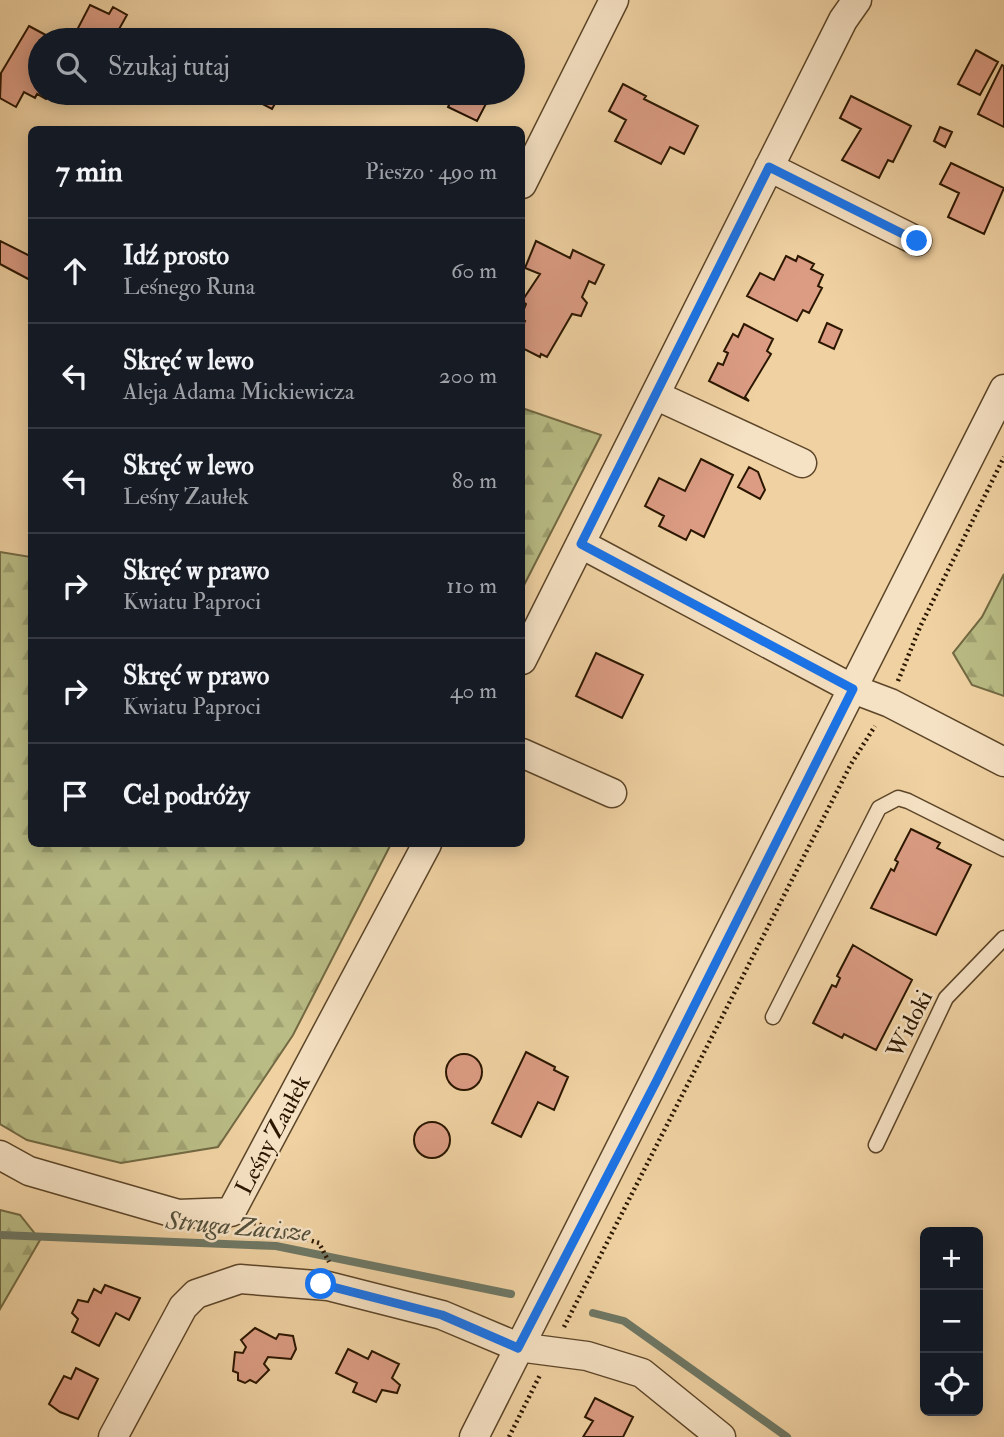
<!DOCTYPE html>
<html lang="pl">
<meta charset="utf-8">
<style>
body{margin:0;font-family:"IM FELL Double Pica",serif;background:#242831;color:#f1f3f6}
.controls{position:absolute;right:21px;bottom:21px;display:grid;overflow:hidden;border-radius:10px;box-shadow:0 4px 18px #0003}
.controls button{width:63px;height:63px;display:grid;place-items:center;padding:0;border:0;border-bottom:2px solid #363941;background:#171b24;color:#f1f3f6;font:35px sans-serif}
.stop{position:absolute;width:21px;height:21px;margin:-16px;border:5px solid #1a73e8;border-radius:50%;background:#fff}
.stop.end{background:#1a73e8;border-color:#fff;box-shadow:0 2px 7px #0008}
.list{margin:0;padding:0;list-style:none}
h2{display:flex;justify-content:space-between;align-items:center;height:91px;margin:0;padding:0 28px;font-size:30px}
h2 small{font-size:23px;font-weight:400;color:#9ea1a6}
.list li{display:grid;grid-template-columns:46px 1fr auto;gap:21px;align-items:center;box-sizing:border-box;height:105px;padding:0 28px;border-top:2px solid #363941}
.list b{display:block;font-size:26px;white-space:nowrap}
.list p{margin:0;font-size:23px;white-space:nowrap;color:#9ea1a6}
.list em{font-size:23px;font-style:normal;color:#9ea1a6}
.icon{flex:none;width:38px;height:38px;fill:none;stroke:currentColor;stroke-width:2;stroke-linecap:round;stroke-linejoin:round}
.map{position:relative;flex:none;width:1004px;height:1437px;overflow:hidden}
.search{position:absolute;background:#171b24;box-shadow:0 4px 18px #0003;left:28px;top:28px;width:497px;height:77px;display:flex;align-items:center;gap:18px;box-sizing:border-box;padding:0 24px;border-radius:38px;color:#9ea1a6;font-size:26px}
.panel{position:absolute;background:#171b24;box-shadow:0 4px 18px #0003;left:28px;top:126px;width:497px;height:721px;border-radius:10px}
.map>svg:first-child{display:block}
</style>
<div class="map">
<svg width="1004" height="1437" viewBox="0 0 1004 1437">
<defs>
<pattern id="forest-firs" width="22" height="20" patternUnits="userSpaceOnUse" patternTransform="scale(1.75)"><rect width="22" height="20" fill="#b9bc85"/><path d="M5 1l3.5 6h-7zM16 11l3.5 6h-7z" fill="#9fa171"/></pattern>
</defs>
<rect width="100%" height="100%" fill="#efd1a2"/>
<filter id="stains"><feTurbulence type="fractalNoise" baseFrequency=".00286" numOctaves="4"/><feColorMatrix values="0 0 0 0 .2 0 0 0 0 .09 0 0 0 0 .02 0 0 0 .5 -.17"/></filter>
<radialGradient id="worn" r=".72"><stop offset=".6" stop-color="#630" stop-opacity="0"/><stop offset="1" stop-color="#630" stop-opacity=".3"/></radialGradient>
<path fill="url(#forest-firs)" stroke="#726942" stroke-width="2" d="M522 408 601 435 522 589Z
M0 552 31 557 32 844H391L293 1035 218 1147 121 1163 27 1140 0 1124Z
M1004 574V696L972 685 953 653 982 617Z
M0 1210 20 1215 40 1240 0 1309Z"/>
<g fill="none" stroke-linecap="round" stroke-linejoin="round">
<path stroke="#6e7764" stroke-width="8" d="M0 1235 276 1246 511 1294
M593 1313 624 1321 787 1437"/>
</g>
<path fill="#db9c83" stroke="#2b1600" stroke-width="2" d="M90 5 109 14 113 7 127 15 113 40H96L77 30Z
M29 26 55 40H40V93H54L46 99 37 94 35 98 24 92 16 107 0 98 1 73Z
M976 50 998 62 980 95 958 84Z
M1002 65 1004 66V127L978 114Z
M623 84 646 96 644 99 698 126 684 154 670 147 661 164 615 141 626 120 609 111Z
M241 93H281L272 109Z
M455 93H502L499 101 490 96 477 121 448 107Z
M851 96 911 126 893 162 888 160 879 178 842 160 861 129 840 118Z
M940 127 952 132 945 147 934 141Z
M951 163 1004 188 984 234 948 217 959 193 940 184Z
M0 241 32 257V281L0 264Z
M536 241 570 258 573 250 604 265 595 284 589 281 582 297 587 303 581 316 572 314 547 357 541 354 540 357 522 348V329L525 321 522 319V314L526 304 522 301 540 274 525 268Z
M786 256 796 261 798 256 814 264 811 269 823 275 818 286 822 288 809 313 803 310 797 321 747 296 760 273 774 280Z
M827 323 842 330 834 349 819 342Z
M744 324 773 339 767 351 771 354 745 397 749 401 709 381 718 363 723 365 728 353 724 351 733 334 738 337Z
M701 459 733 475 704 537 691 530 686 540 659 526 664 516 645 506 659 478 685 491Z
M749 467 758 472 765 490 760 499 738 487Z
M596 653 643 675 622 718 576 696Z
M911 829 940 843 937 848 971 865 936 935 871 908 891 869 894 871 898 862 895 860Z
M853 945 912 980 876 1050 844 1034 842 1038 813 1023 832 985 836 987 840 978 837 976Z
M526 1052 555 1067 554 1070 568 1077 554 1110 538 1102 521 1137 492 1123Z
M446 1072a18 18 0 1 1 36 0a18 18 0 1 1-36 0Z
M414 1140a18 18 0 1 1 36 0a18 18 0 1 1-36 0Z
M105 1285 140 1298 129 1320 116 1313 99 1346 72 1332 78 1319 72 1313 78 1300 88 1302 94 1289 101 1293Z
M255 1328 276 1339 279 1334 293 1336 296 1349 291 1359 268 1357 264 1364 269 1370 256 1383 250 1380 245 1383 238 1380V1373L233 1371 235 1352 243 1353 246 1347 241 1340Z
M348 1349 368 1359 372 1351 399 1364 392 1378 400 1385 397 1393 382 1390 376 1402 353 1392 357 1383 336 1373Z
M76 1368 98 1379 78 1419 60 1412 49 1404 64 1376 71 1379Z
M595 1398 633 1417 623 1437H583L593 1421 585 1417Z"/>
<g fill="none" stroke-linecap="round" stroke-linejoin="round">
<g stroke="#5c4528" stroke-width="17">
<path id="service" d="M773 1017 879 808 898 798 908 801 1004 849
M876 1145 946 998 1004 938"/>
</g>
<g stroke="#5c4528" stroke-width="31">
<path id="minor" d="M769 167 917 241
M522 184 614 0
M655 395 802 463
M581 544 853 689 890 703 1004 762
M522 660 843 20 857 0
M522 753 612 793
M0 1155 29 1171 178 1214 231 1212 427 844
M113 1437 183 1307 196 1294 240 1279 328 1286 442 1315 518 1347 587 1356 642 1373 721 1437
M474 1437 1004 389"/>
</g>
<path stroke="#2b1600" stroke-width="4.5" stroke-dasharray="2 3.5" stroke-linecap="butt" d="M898 681 920 627 1004 457
M254 1223 319 1243 329 1262
M564 1327 851 764 875 726
M509 1437 540 1375"/>
<use href="#service" stroke="#f5e1c3" stroke-width="14"/>
<use href="#minor" stroke="#f5e1c3" stroke-width="28"/>
</g>
<g fill="none" stroke-linecap="round" stroke-linejoin="round">
<path stroke="#1a73e8" stroke-width="9" d="M321 1284 442 1315 518 1348 656 1082 853 689 581 544 769 167 917 241"/>
</g>
<g text-anchor="middle" dominant-baseline="central" stroke-width="5" stroke-linejoin="round" paint-order="stroke">
<g font-size="24" fill="#2b1600" stroke="#f5e1c3">
<text transform="translate(910 1024) rotate(-63)">Widoki</text>
<text transform="translate(273 1135) rotate(-62)">Leśny Zaułek</text>
</g>
<g font-size="26" font-style="italic" fill="#524e3a" stroke="#f5e1c3">
<text transform="translate(238 1227) rotate(5)">Struga Zacisze</text>
</g>
</g>
<rect width="100%" height="100%" filter="url(#stains)"/>
<rect width="100%" height="100%" fill="url(#worn)"/>
</svg>
<div class="controls">
<button>+</button>
<button>−</button>
<button><svg class="icon" aria-label="locate" viewBox="0 0 24 24"><circle cx="12" cy="12" r="6"/><path d="M12 2v4M12 18v4M2 12h4M18 12h4"/></svg></button>
</div>
<div class="stop" style="left:321px;top:1284px"></div>
<div class="stop end" style="left:917px;top:241px"></div>
<div class="search"><svg class="icon" aria-label="search" viewBox="0 0 24 24"><circle cx="10" cy="10" r="6"/><path d="M15 15l6 6"/></svg>Szukaj tutaj</div>
<section class="panel">
<h2>7 min<small>Pieszo · 490 m</small></h2>
<ul class="list">
<li><svg class="icon" aria-label="ahead" viewBox="0 0 24 24"><path d="M12 20V5M6 11l6-6 6 6"/></svg><div><b>Idź prosto</b><p>Leśnego Runa</p></div><em>60 m</em></li>
<li><svg class="icon" aria-label="left" viewBox="0 0 24 24"><path d="M17 20v-9H6M10 6l-5 5 5 5"/></svg><div><b>Skręć w lewo</b><p>Aleja Adama Mickiewicza</p></div><em>200 m</em></li>
<li><svg class="icon" aria-label="left" viewBox="0 0 24 24"><path d="M17 20v-9H6M10 6l-5 5 5 5"/></svg><div><b>Skręć w lewo</b><p>Leśny Zaułek</p></div><em>80 m</em></li>
<li><svg class="icon" aria-label="right" viewBox="0 0 24 24"><path d="M7 20v-9h11M14 6l5 5-5 5"/></svg><div><b>Skręć w prawo</b><p>Kwiatu Paproci</p></div><em>110 m</em></li>
<li><svg class="icon" aria-label="right" viewBox="0 0 24 24"><path d="M7 20v-9h11M14 6l5 5-5 5"/></svg><div><b>Skręć w prawo</b><p>Kwiatu Paproci</p></div><em>40 m</em></li>
<li><svg class="icon" aria-label="arrive" viewBox="0 0 24 24"><path d="M6 21V4h12l-3 4 3 4H6"/></svg><div><b>Cel podróży</b></div></li>
</ul>
</section>
</div>
